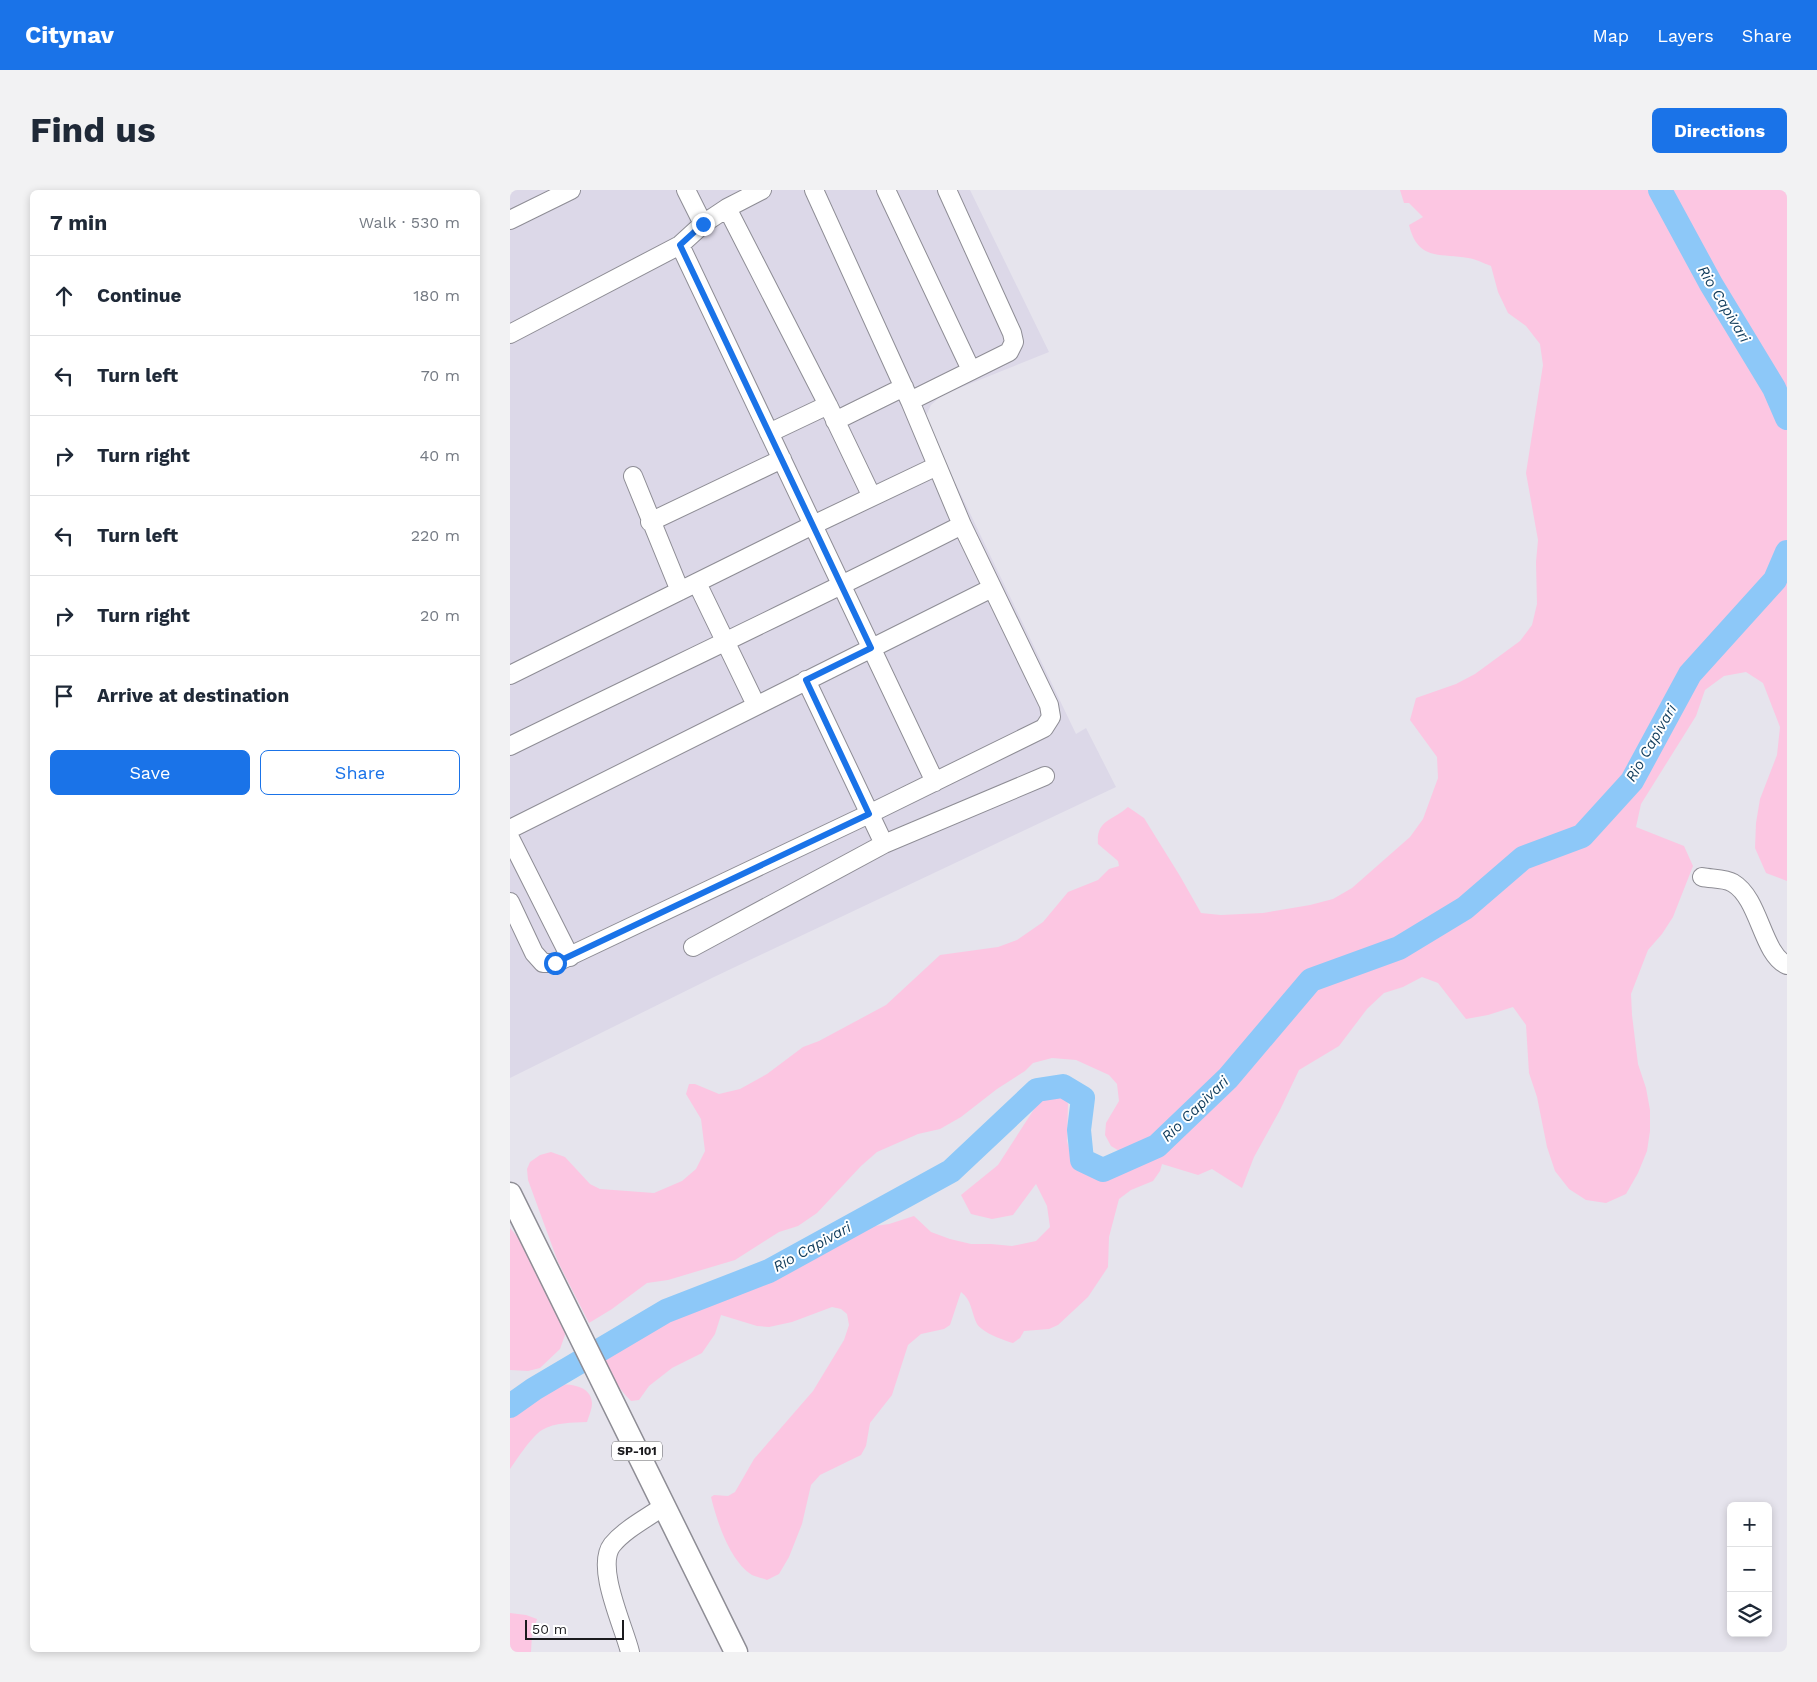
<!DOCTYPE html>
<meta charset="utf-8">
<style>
body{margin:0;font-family:"Work Sans",sans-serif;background:#f2f2f3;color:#1f2937}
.controls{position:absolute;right:15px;bottom:15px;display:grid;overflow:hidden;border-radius:8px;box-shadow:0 2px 8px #0003}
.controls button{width:45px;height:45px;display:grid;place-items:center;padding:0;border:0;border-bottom:1px solid #e0e1e3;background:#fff;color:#1f2937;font:25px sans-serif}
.scale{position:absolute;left:15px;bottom:12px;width:99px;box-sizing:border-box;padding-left:5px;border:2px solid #1b1b1e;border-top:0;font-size:14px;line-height:18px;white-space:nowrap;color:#1b1b1e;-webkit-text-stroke:4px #fff;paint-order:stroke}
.stop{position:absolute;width:15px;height:15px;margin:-11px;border:4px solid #1a73e8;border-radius:50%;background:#fff}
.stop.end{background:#1a73e8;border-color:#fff;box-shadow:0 1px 5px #0008}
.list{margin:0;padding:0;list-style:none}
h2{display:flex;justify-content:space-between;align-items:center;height:65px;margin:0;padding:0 20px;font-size:21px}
h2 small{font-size:16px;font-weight:400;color:#747a83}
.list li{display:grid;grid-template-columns:32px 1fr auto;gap:15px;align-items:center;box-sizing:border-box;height:80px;padding:0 20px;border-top:1px solid #e0e1e3}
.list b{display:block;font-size:19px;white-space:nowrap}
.list em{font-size:16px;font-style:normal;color:#747a83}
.actions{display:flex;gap:10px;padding:15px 20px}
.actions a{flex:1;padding:11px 0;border:1px solid #1a73e8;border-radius:8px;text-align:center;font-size:18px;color:#1a73e8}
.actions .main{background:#1a73e8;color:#fff}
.icon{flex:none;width:28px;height:28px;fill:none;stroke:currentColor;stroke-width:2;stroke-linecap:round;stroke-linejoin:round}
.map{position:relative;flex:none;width:1277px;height:1462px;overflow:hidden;border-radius:8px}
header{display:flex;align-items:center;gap:30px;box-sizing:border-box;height:70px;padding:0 25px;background:#1a73e8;color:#fff}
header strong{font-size:24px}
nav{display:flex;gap:28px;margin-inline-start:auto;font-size:18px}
.intro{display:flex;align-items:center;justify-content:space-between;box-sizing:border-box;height:120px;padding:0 30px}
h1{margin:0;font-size:35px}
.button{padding:12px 22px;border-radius:8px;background:#1a73e8;color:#fff;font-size:18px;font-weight:700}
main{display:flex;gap:30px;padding:0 30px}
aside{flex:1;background:#fff;border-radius:8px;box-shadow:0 2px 8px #0003}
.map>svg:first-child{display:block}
</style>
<header>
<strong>Citynav</strong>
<nav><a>Map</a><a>Layers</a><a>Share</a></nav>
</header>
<div class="intro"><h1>Find us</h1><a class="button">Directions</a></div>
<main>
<aside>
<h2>7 min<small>Walk · 530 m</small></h2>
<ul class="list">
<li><svg class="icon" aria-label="ahead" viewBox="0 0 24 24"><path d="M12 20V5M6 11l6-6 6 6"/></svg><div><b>Continue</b></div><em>180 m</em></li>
<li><svg class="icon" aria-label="left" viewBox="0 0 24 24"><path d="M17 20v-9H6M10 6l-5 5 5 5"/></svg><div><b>Turn left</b></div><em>70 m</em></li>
<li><svg class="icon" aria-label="right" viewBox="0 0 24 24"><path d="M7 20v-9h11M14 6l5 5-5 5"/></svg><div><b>Turn right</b></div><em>40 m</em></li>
<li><svg class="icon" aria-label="left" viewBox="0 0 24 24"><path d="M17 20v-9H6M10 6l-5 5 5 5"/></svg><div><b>Turn left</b></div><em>220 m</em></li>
<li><svg class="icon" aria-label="right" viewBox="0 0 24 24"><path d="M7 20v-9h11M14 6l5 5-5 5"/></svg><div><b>Turn right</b></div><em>20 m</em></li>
<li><svg class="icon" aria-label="arrive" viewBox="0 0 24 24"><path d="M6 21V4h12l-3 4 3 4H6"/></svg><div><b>Arrive at destination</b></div></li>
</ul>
<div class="actions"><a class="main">Save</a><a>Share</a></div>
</aside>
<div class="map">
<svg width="1277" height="1462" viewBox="0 0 1277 1462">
<rect width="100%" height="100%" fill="#e6e4ed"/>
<path fill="#dcd8e8" d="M0 0H460L539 162 432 205 421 215 416 226 420 240 566 544 576 538 606 597 204 787 0 888Z"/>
<path fill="#fcc6e2" d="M890 0H1277V691L1256 683 1245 658 1246 633 1250 609 1267 565 1270 537 1253 493 1236 482 1214 486 1195 500 1186 526 1131 614 1126 637 1174 656 1183 676 1163 727 1152 744 1138 760 1121 804 1122 825 1128 874 1136 898 1140 920V941L1137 961 1128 983 1116 1004 1096 1013 1076 1010 1059 999 1045 981 1037 957 1027 907 1019 883 1016 835 1003 817 978 825 956 829 928 793 912 787 893 797 874 803 857 819 829 856 789 880 770 920 744 967 732 998 702 979 688 985 652 974 650 981 643 991 621 1000 609 1009 599 1047 598 1077 578 1107 548 1135 539 1139 514 1141 510 1148 503 1153C493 1150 473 1143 467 1134 461 1122 462 1110 451 1102L440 1135 434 1139 411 1144 398 1155 382 1205 360 1233 356 1256 351 1265 310 1285 301 1295 292 1334 279 1367 269 1384 257 1390C253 1388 246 1387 242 1385 220 1371 207 1332 201 1307L204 1305 218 1306 225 1302 244 1269 303 1201 334 1150 339 1135 337 1124 331 1119 322 1117 282 1132 259 1137 247 1136 211 1125 205 1144 192 1163 162 1178 139 1196 129 1210 121 1211C106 1196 96 1178 89 1158L130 1141 148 1131 165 1117 182 1108 224 1095 264 1091 281 1078 317 1056 358 1037 379 1034 404 1026 421 1042 440 1049 461 1054H481L502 1056 526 1051 540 1037 537 1016 526 994 503 1025 482 1029 461 1024 451 1005 488 975 537 899H547L555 903 558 914 557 951 563 974C579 981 594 972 610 966L611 962 601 956 595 945 596 933 609 911 607 894 599 885 566 870 542 868 523 873 515 881 487 899 451 927 430 939 408 944 367 962 351 976 307 1023 288 1036 269 1042 225 1070 158 1090 137 1093 102 1119 79 1133 48 1072 18 990 17 979 20 972 30 965 41 962 55 967 80 994 90 999 144 1003 172 991 186 979 195 961 191 929 176 904 179 894H185L209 904 230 899 257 884 293 857 309 851 376 815 430 765 488 757 507 750 533 732 558 702 588 690 599 679 609 676 608 671 588 654C586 630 602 631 618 617L634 628 670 686 691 723 711 725 753 723 800 715 823 709 842 698 900 647 913 629 928 588 927 567 900 530 906 508 946 494 965 484 1010 451 1022 435 1027 414 1026 372 1028 350 1016 283 1033 175 1030 154 1016 136 998 123 988 102 981 76C973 73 966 69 958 68 929 63 908 71 899 35L913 27 899 13H894Z
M0 1038 12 1052 54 1132 55 1145 50 1159 30 1178 18 1181 0 1180Z
M46 1194C59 1194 81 1195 82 1213 82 1219 79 1226 77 1232 62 1233 45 1232 32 1240 22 1246 7 1269 0 1279V1214L6 1213Z
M0 1423 16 1425 27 1429 22 1445 21 1462H0Z"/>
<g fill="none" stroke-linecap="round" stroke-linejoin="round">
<path stroke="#8dc8f8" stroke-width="24" d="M1150 0 1201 94 1264 198 1277 228
M0 1216 24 1199 156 1121 259 1081 441 981 527 900 553 896 573 908 569 940 572 970 593 980 647 956 718 888 801 790 889 758 955 718 1013 668 1072 646 1122 591 1180 484 1265 390 1277 362"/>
<g stroke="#8e8d95" stroke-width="20">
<path id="minor" d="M376 0 461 180
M217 18 318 215 362 307
M0 30 61 0
M193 34 217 18 252 0
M170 55 425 592
M0 144 170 55 193 34 176 0
M400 211 499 162 504 152 502 143 437 0
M325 231 394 197
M259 243 318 215
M123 286 170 401
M140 332 272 269
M187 393 246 515
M0 485 303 335 427 276
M296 490 374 654
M0 556C151 482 302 411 452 335
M0 639 482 398
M0 648 60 767
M1192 687C1201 689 1215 688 1223 693 1250 709 1252 764 1277 775
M0 712 24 763 33 773H45L359 624 534 538 541 527 539 515 452 335 400 211 304 0
M183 757 374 654 535 586
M120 1462C114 1437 85 1377 102 1355 115 1339 137 1328 154 1316"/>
</g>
<g stroke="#8e8d95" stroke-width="25">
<path id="major" d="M0 1004 226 1462"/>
</g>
<use href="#minor" stroke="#fff" stroke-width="18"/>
<use href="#major" stroke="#fff" stroke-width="22"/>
</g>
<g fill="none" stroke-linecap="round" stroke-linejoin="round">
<path stroke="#1a73e8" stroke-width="6" d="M45 773 359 624 296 490 361 458 170 55 193 34"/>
</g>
<g text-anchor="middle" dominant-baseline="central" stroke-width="4" stroke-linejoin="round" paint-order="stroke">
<rect fill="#fff" stroke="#5f5f62" stroke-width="1" x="102" y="1251.5" width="50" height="19" rx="4"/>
<g font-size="12" font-weight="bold" fill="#1b1b1e">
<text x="127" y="1261">SP-101</text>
</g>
<g font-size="15" font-style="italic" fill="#103c5c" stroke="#fff">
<text transform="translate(1214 114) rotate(59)">Rio Capivari</text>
<text transform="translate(1141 553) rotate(-60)">Rio Capivari</text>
<text transform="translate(685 919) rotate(-44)">Rio Capivari</text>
<text transform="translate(302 1057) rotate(-29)">Rio Capivari</text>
</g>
</g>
</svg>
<div class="controls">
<button>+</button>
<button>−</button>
<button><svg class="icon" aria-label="layers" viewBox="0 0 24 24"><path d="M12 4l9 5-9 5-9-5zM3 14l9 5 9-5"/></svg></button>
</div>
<div class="scale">50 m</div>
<div class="stop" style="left:45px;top:773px"></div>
<div class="stop end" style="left:193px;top:34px"></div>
</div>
</main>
